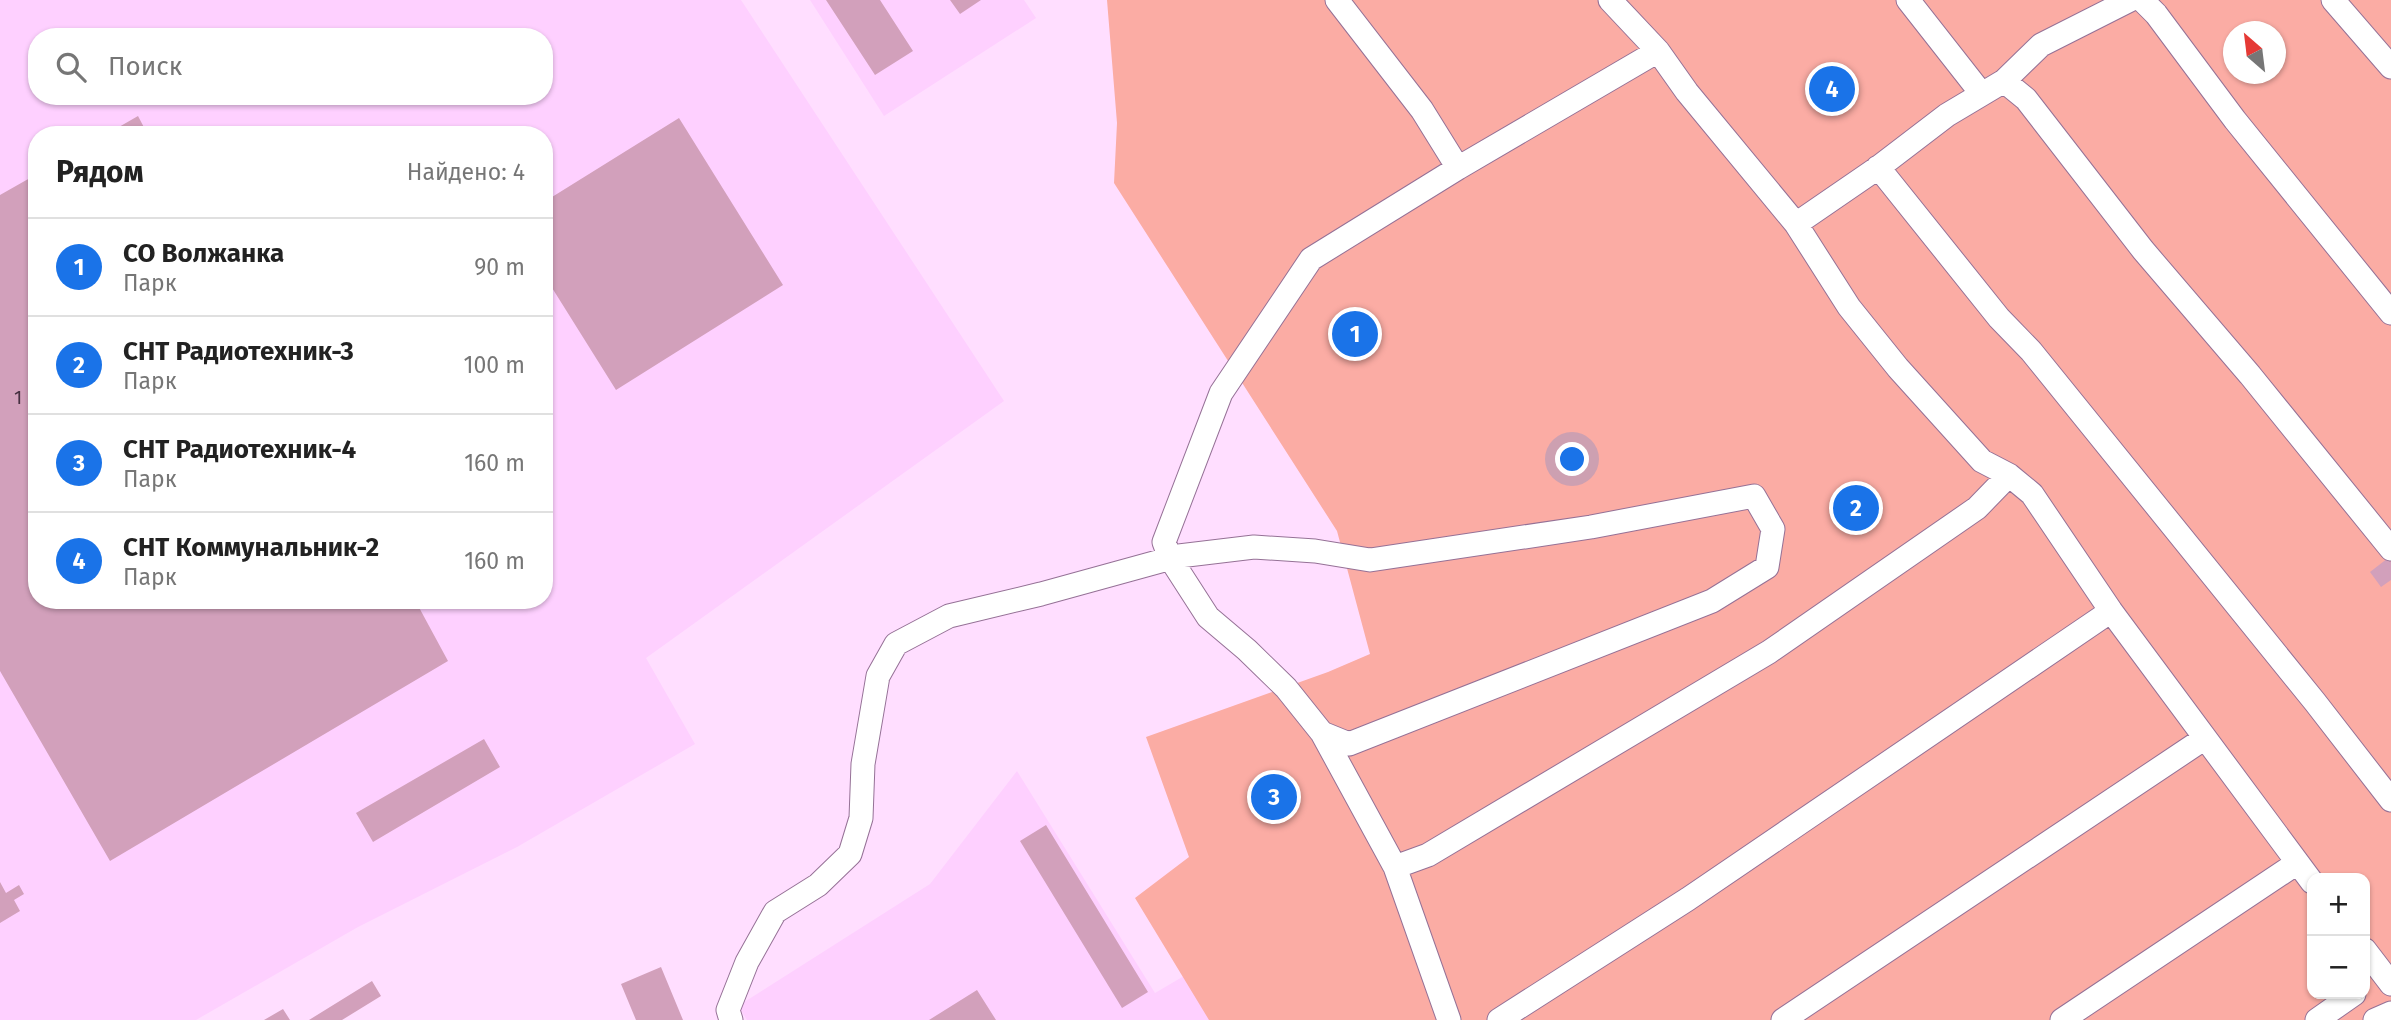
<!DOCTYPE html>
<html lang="ru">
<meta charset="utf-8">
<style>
body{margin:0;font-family:"Fira Sans",sans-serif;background:#f2f2f2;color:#222}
.controls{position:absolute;right:21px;bottom:21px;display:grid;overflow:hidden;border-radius:14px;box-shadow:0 2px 5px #0004}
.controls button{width:63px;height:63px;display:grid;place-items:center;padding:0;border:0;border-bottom:2px solid #e0e0e0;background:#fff;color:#222;font:35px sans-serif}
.compass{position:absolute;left:2223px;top:21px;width:63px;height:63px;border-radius:50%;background:#fff;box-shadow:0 2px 5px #0004;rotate:332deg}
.you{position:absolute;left:1573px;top:460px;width:24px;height:24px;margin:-18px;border:5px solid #fff;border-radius:50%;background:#1a73e8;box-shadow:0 0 0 10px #1a73e833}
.badge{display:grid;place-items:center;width:46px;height:46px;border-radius:50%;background:#1a73e8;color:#fff;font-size:23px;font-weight:700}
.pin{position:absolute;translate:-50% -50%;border:4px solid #fff;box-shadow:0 2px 7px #0006}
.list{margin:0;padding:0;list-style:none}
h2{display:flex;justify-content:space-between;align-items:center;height:91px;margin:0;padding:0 28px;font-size:30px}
h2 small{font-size:23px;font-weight:400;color:#767676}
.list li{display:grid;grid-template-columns:46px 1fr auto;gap:21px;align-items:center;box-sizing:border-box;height:98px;padding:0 28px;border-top:2px solid #e0e0e0}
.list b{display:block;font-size:26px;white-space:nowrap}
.list p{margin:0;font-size:23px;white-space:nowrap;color:#767676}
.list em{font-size:23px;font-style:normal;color:#767676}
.icon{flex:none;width:38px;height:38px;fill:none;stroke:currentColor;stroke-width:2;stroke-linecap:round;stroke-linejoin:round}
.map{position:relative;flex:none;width:2391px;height:1020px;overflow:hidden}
.search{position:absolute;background:#fff;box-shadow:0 2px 5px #0004;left:28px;top:28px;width:525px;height:77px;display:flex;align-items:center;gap:18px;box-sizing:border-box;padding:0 24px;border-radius:28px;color:#767676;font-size:26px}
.panel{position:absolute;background:#fff;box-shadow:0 2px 5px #0004;left:28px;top:126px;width:525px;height:483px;border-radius:28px}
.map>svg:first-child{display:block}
</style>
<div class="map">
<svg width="2391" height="1020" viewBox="0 0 2391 1020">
<rect width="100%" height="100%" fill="#ffdeff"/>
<path fill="#fed0ff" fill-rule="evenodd" d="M0 0H741L1004 401 646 658 695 744 517 847 358 927 196 1020H0ZM37 37H544V96H37ZM37 135H544V600H37Z
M810 0H1024L1036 18 884 116Z
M1017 771 1155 993 1235 946 1277 1020H747L738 1006 930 884Z"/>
<path fill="#fbaca4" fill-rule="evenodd" d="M1107 0H2391V1020H1209L1135 898 1189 857 1146 737 1328 672 1370 654 1337 531 1114 183 1117 123ZM2234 32H2276V74H2234ZM2312 878H2365V994H2312Z"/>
<path fill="#d2a0bb" d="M826 0H880L913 51 875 75Z
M950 0H981L960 14Z
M138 116 148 135H105Z
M679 118 783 285 616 390 544 275V202Z
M37 174V600H415L448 661 110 861 0 671V195Z
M2388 558 2391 562V580L2381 587 2370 572Z
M484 739 500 767 373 842 356 813Z
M1046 825 1148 992 1122 1008 1020 841Z
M0 882 6 893 19 885 24 894 14 900 20 911 0 923Z
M661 967 683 1020H636L621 984Z
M372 981 381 996 342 1020H309Z
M977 990 996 1020H929Z
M283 1009 290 1020H264Z"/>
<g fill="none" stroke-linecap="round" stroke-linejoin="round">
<g stroke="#957196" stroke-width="25">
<path id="minor" d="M1337 0 1422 110 1458 168
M1610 0 1658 51 1687 92 1796 224 1849 307 1898 368 1982 461 2009 475 2032 494 2111 611 2312 882
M1908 0 1981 93
M2142 0 2156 14 2235 120 2391 313
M2333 0 2391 67
M2004 81 2026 99 2143 250 2250 375 2391 549
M1878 167 1999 318 2031 351 2315 702 2391 800
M1796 224 1879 167 1947 115 2004 81 2041 45 2130 0
M1395 867 1428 855 1769 652 1977 508 2009 475
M2365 950 2391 984
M731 1020 728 1010 747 962 775 912 818 885 850 854 861 818 863 764 878 676 896 644 949 616 1041 594 1179 556 1254 547 1315 551 1370 560 1591 527 1754 496 1773 529 1767 567 1712 601 1349 744 1322 733
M1449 1020 1395 867 1322 733 1286 688 1247 650 1208 617 1170 558 1164 542 1221 393 1311 259 1458 168 1658 51
M1499 1020 1688 899 2111 611
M1783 1020 2205 738
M2062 1020 2297 863
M2317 1020 2354 994
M2375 1020 2391 1013"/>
</g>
<use href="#minor" stroke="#fff" stroke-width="23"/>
</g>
<g text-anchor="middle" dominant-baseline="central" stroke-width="5" stroke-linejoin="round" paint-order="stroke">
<g font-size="19" fill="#463041">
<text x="18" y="397">1</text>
</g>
</g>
</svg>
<div class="controls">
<button>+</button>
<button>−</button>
</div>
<svg class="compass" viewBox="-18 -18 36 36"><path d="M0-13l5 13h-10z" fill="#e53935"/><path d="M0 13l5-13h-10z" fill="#767676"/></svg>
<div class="you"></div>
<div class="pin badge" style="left:1355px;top:334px">1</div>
<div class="pin badge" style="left:1856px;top:508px">2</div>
<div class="pin badge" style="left:1274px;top:797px">3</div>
<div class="pin badge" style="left:1832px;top:89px">4</div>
<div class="search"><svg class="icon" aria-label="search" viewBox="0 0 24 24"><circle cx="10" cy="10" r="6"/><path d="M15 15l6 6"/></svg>Поиск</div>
<section class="panel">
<h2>Рядом<small>Найдено: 4</small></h2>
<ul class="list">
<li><span class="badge">1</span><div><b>СО Волжанка</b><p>Парк</p></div><em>90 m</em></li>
<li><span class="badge">2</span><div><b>СНТ Радиотехник-3</b><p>Парк</p></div><em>100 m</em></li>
<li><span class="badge">3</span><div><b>СНТ Радиотехник-4</b><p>Парк</p></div><em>160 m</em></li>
<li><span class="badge">4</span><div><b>СНТ Коммунальник-2</b><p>Парк</p></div><em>160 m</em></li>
</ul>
</section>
</div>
